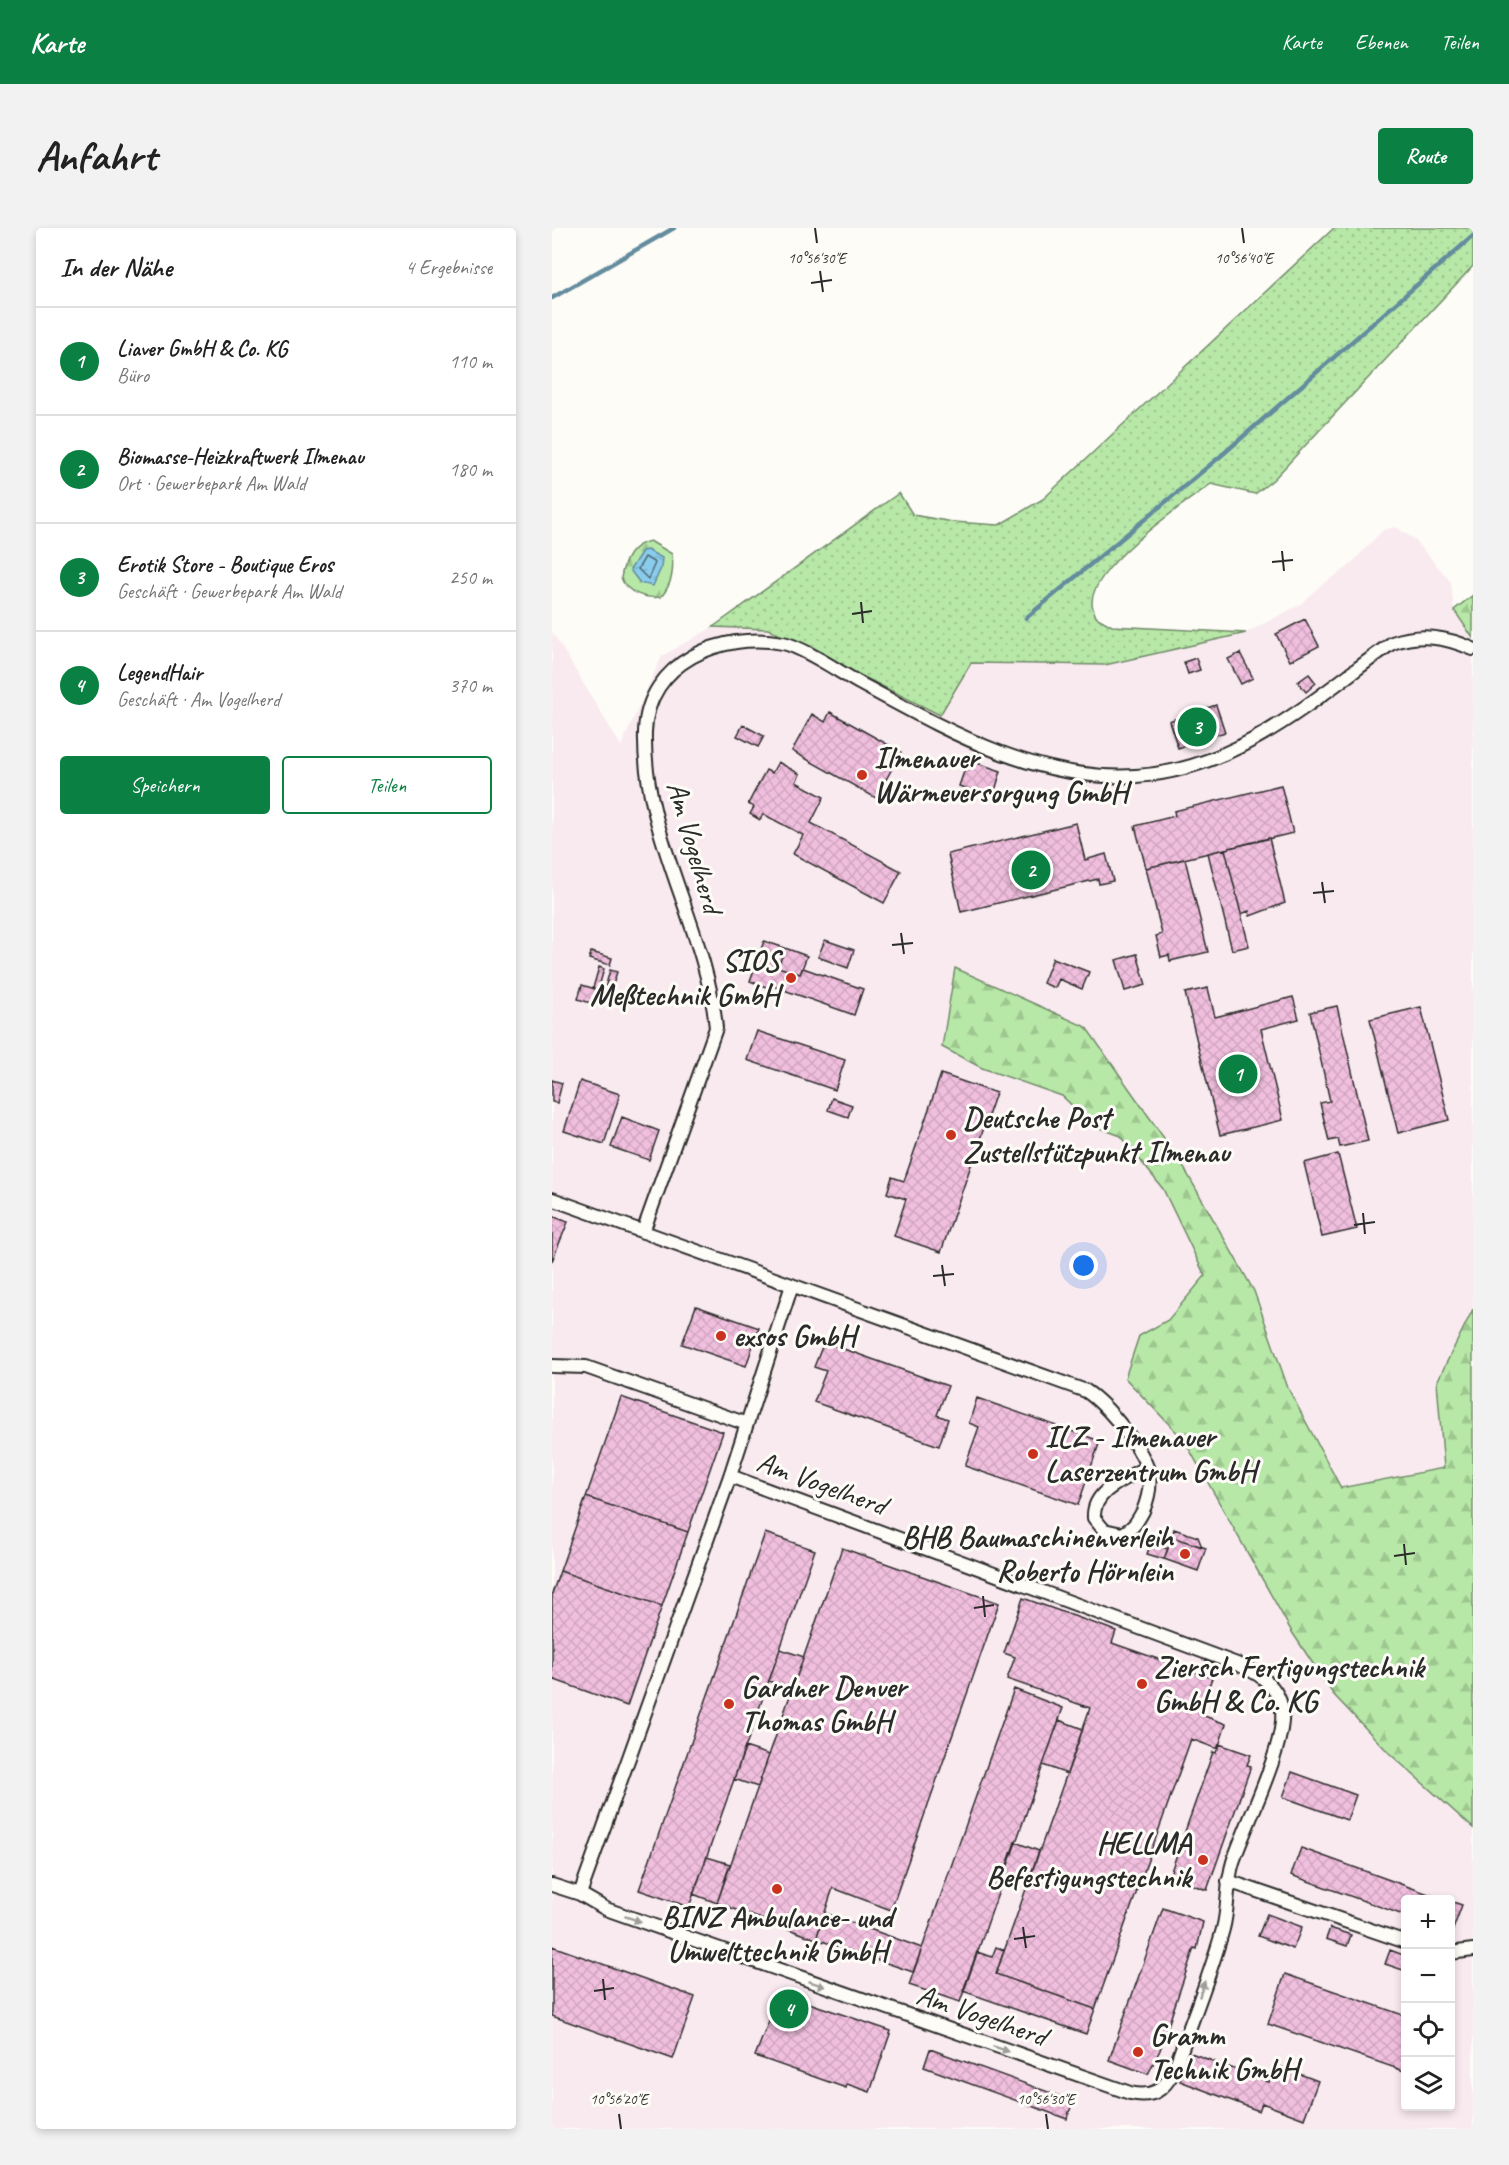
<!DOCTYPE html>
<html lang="de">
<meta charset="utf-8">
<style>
body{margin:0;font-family:Caveat,sans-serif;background:#f2f2f2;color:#222}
.controls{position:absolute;right:18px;bottom:18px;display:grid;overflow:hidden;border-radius:6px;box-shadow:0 3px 9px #0003}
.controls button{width:54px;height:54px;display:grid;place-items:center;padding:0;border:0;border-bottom:2px solid #e0e0e0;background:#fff;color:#222;font:30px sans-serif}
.you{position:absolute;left:532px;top:1038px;width:21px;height:21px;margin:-15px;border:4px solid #fff;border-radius:50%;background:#1a73e8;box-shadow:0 0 0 9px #1a73e833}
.badge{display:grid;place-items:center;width:39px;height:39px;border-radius:50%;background:#0b8043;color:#fff;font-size:20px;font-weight:700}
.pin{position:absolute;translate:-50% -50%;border:3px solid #fff;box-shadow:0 2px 6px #0006}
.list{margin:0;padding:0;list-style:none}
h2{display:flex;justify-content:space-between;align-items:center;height:78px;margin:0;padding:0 24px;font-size:26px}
h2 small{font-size:20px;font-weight:400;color:#767676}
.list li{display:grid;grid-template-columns:39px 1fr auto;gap:18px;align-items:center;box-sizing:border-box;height:108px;padding:0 24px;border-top:2px solid #e0e0e0}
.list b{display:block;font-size:22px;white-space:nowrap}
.list p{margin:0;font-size:20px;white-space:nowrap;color:#767676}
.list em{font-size:20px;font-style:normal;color:#767676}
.actions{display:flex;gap:12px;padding:18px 24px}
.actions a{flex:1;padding:14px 0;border:2px solid #0b8043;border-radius:6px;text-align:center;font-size:21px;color:#0b8043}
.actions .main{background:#0b8043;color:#fff}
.icon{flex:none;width:33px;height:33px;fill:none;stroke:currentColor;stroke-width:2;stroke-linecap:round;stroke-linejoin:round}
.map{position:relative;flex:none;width:921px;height:1901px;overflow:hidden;border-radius:6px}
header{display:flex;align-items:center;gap:36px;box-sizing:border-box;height:84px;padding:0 30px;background:#0b8043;color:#fff}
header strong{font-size:28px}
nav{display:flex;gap:33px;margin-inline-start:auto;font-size:21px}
.intro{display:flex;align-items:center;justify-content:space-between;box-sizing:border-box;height:144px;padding:0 36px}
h1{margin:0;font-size:42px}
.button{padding:15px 27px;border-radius:6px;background:#0b8043;color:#fff;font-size:21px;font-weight:700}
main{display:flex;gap:36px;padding:0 36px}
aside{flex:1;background:#fff;border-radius:6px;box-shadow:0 3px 9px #0003}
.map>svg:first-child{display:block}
</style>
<header>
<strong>Karte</strong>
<nav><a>Karte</a><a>Ebenen</a><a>Teilen</a></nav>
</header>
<div class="intro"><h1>Anfahrt</h1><a class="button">Route</a></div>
<main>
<aside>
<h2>In der Nähe<small>4 Ergebnisse</small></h2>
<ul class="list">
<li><span class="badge">1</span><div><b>Liaver GmbH &amp; Co. KG</b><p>Büro</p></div><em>110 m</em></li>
<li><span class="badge">2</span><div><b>Biomasse-Heizkraftwerk Ilmenau</b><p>Ort · Gewerbepark Am Wald</p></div><em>180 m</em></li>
<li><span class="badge">3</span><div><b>Erotik Store - Boutique Eros</b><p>Geschäft · Gewerbepark Am Wald</p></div><em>250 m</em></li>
<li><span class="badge">4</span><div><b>LegendHair</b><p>Geschäft · Am Vogelherd</p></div><em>370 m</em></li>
</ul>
<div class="actions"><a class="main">Speichern</a><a>Teilen</a></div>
</aside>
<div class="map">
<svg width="921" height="1901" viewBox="0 0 921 1901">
<defs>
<pattern id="grass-dots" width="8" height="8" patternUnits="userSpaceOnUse" patternTransform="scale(1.5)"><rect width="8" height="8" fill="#b7e8a7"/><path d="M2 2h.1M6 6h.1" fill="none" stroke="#9ec790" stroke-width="1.8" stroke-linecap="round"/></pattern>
<pattern id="forest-firs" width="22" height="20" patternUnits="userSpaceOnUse" patternTransform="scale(1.5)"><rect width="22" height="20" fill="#b7e8a7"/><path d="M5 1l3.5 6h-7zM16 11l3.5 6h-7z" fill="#9ec790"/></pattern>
<pattern id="water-ripples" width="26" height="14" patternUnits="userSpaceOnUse" patternTransform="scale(1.5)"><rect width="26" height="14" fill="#8acceb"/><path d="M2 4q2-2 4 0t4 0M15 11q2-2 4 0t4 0" fill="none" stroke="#77afca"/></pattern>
<pattern id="building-cross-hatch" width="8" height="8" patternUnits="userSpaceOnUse" patternTransform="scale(1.5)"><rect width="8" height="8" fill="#f1bfde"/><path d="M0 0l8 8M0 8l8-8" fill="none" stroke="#cfa4bf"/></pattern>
</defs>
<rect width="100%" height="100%" fill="#fdfcf7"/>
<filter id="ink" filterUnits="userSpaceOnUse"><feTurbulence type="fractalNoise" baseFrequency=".0167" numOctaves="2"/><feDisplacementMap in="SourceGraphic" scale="12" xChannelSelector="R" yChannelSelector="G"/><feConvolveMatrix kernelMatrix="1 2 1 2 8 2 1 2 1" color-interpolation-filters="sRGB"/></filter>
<g filter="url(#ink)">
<path fill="#f9eaf0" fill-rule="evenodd" d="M844 299 863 312 899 354 902 382 921 410V1081L885 1154 921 1478V1901H0V403L69 518 110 428 161 399 215 401 388 487 419 435 553 437 694 405 749 376 769 357 795 340 831 302ZM854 1672H898V1878H854Z"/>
<path fill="url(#grass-dots)" stroke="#718a69" stroke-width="1.5" d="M782 0H921V38L722 251 703 266 659 256C631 276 539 339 540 375 540 380 543 385 544 389L560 398 694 405 553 437 419 435 388 487 216 401 161 399 347 265 361 287 401 294 447 297 491 271Z"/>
<path fill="url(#forest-firs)" stroke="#718a69" stroke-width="1.5" d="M98 313 120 326C122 343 120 356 109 369 93 371 75 365 69 350 72 332 79 317 98 313Z
M921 367V410L902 382Z
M403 740 534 799 628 933 702 1063 736 1160 789 1260 892 1240 885 1154 921 1081V1600L837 1525 781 1466 740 1404 632 1212 573 1150 587 1108 616 1092 653 1048 611 961 569 908 542 898 510 868 430 840 390 819Z"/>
<path fill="url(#water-ripples)" stroke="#648c9e" stroke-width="1.5" d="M95 322 110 330 109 340 101 358 88 355 78 342 90 323Z"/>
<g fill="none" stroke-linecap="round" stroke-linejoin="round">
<path stroke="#516b78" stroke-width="1.5" d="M93 329 103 335 96 351 86 341Z"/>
<path stroke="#648c9e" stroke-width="4.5" d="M0 70 122 0
M474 390 670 227 921 8"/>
</g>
<path fill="url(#building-cross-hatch)" stroke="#2b2b2b" stroke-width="1.5" d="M753 391 767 418 738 433 724 406Z
M688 425 701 450 689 456 676 431Z
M644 430 648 442 636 446 632 434Z
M757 446 764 455 754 464 746 454Z
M664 477 673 504 626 520 617 493Z
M278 484 349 524 324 570 240 523 260 486 273 494Z
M191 497 212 508 206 519 185 508Z
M416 532 449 543 441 569 407 558Z
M226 534 248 546 244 554 272 569 259 595 349 643 332 675 241 626 251 607 211 586 208 592 198 586 202 579 196 576 214 542 220 545Z
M729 557 741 605 594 640 583 598 623 588 622 583Z
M524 595 533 632 554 626 561 653 547 656 546 651 409 684 396 626Z
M717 610 733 675 698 688 697 683 689 686 673 621Z
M673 621 697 718 680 722 656 625Z
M633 631 656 724 618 733 617 727 609 729 604 708 610 706 594 640Z
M273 712 302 722 296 740 266 729Z
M212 713 233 720 226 739 248 746 251 740 311 761 302 787 218 757 217 760 198 753Z
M233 720 255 728 248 746 226 739Z
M39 724 60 730 58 737 37 731Z
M585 726 594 757 573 763 564 732Z
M501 730 537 744 530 761 507 751 503 760 491 755Z
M47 739 52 741 46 762 41 760Z
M58 742 65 744 58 766 52 764Z
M30 757 50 763 45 777 26 771Z
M656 760 663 789 741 769 747 791 709 801 731 892 668 907 633 765Z
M785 778 816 913 788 919 786 911 777 913 768 875 778 873 758 784Z
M869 779 897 892 846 905 818 791Z
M205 803 293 832 283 862 195 832Z
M389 846 444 865 389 1024 342 1008 354 971 335 965 340 949 352 953Z
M0 852 10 855 5 875 0 874Z
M28 853 68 866 52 916 12 903Z
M280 870 300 877 296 889 276 882Z
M70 889 107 903 97 932 59 919Z
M786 926 805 1001 770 1009 752 935Z
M0 988 16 994 0 1033Z
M144 1078 207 1100 194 1138 130 1116Z
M272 1114 396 1158 385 1187 396 1191 387 1218 262 1174 274 1143 262 1139Z
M69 1169 171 1204 136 1304 34 1269Z
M425 1170 548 1213 526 1277 413 1238 427 1199 417 1195Z
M34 1269 136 1304 110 1378 8 1343Z
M622 1301 646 1309 650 1319 620 1309Z
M213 1305 263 1322 137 1679 87 1662Z
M620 1309 654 1320 646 1343 612 1331Z
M599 1315 616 1321 612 1331 595 1326Z
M290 1320 447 1375 339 1682 281 1660 264 1711 165 1675Z
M8 1343 110 1378 75 1478 0 1451V1366Z
M471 1370 564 1403 560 1415 660 1450 647 1486 674 1496 666 1521 639 1511 543 1781 444 1746 538 1480 455 1451 463 1429 452 1425Z
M228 1421 252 1429 240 1461 217 1453Z
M462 1461 511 1480 408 1774 357 1757Z
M507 1492 531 1501 515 1546 491 1537Z
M667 1516 699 1527 695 1537 699 1538 655 1662 617 1649 661 1524 664 1525Z
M193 1519 217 1527 206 1559 182 1551Z
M740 1544 804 1567 795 1592 731 1569Z
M463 1614 487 1623 476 1654 452 1646Z
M749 1620 893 1672H854V1688L739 1647Z
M155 1629 178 1636 165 1675 141 1666Z
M898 1673 910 1677 900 1704H898Z
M611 1680 651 1694 645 1721 642 1720 608 1822 596 1846 557 1832Z
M273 1685 370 1720 361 1744 264 1711Z
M715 1686 750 1699 741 1721 706 1708Z
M778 1700 799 1707 795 1718 774 1711Z
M0 1718 143 1769 121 1831 0 1788Z
M444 1719 452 1722 444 1746 543 1781 534 1806 411 1763 425 1724 440 1729Z
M838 1722 854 1728V1743L833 1736Z
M733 1746 854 1788 852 1843 716 1796Z
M228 1765 339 1803 318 1864 295 1856 294 1860 203 1828Z
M378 1821 521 1873 515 1891 372 1839Z
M639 1825 717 1854 724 1837 766 1853 752 1891 710 1875 707 1883 628 1853Z"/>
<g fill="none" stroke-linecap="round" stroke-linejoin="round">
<g stroke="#2b2b2b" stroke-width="16">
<path id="minor" d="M0 971 534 1163C555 1177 593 1222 597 1247 599 1260 596 1271 591 1283 585 1294 582 1300 570 1306L552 1302 542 1290C540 1262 574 1251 595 1239
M91 1004 164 800C155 701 90 606 93 504 95 434 170 403 231 415 251 419 289 445 309 456 394 502 483 554 584 548 685 542 762 471 840 415 869 405 894 409 921 421
M0 1138 34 1139 195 1196
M676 1653 854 1714
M0 1657 28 1666 54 1681 578 1865C601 1870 611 1863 622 1843 638 1796 658 1749 671 1701 677 1679 674 1656 681 1634 693 1598 734 1517 730 1483 727 1456 704 1443 682 1435L178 1248
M28 1666 178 1248 240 1057
M898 1725 921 1722"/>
</g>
<use href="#minor" stroke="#fdfcf7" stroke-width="12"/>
</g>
<defs><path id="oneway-solid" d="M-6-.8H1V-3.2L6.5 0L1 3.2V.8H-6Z" transform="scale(1.5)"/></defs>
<g fill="#9e9e9b">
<use href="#oneway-solid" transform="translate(81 1691) rotate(19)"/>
<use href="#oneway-solid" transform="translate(265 1756) rotate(19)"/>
<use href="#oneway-solid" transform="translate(650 1761) rotate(-71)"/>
<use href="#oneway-solid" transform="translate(449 1821) rotate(19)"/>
</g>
</g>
<path fill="none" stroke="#2b2b2b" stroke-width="2" d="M263 0 265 15M690 0 692 15M268 43 271 64M259 55 280 52M730 323 732 343M720 334 741 332M309 374 311 395M300 386 320 383M770 654 773 675M761 665 782 663M349 705 352 726M340 717 361 715M811 985 813 1006M802 997 823 994M390 1037 393 1058M381 1048 402 1046M852 1316 854 1337M842 1328 863 1325M431 1368 433 1389M422 1380 442 1377M471 1699 474 1720M462 1711 483 1708M51 1751 53 1772M42 1763 62 1760M67 1886 69 1901M494 1886 496 1901"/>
<g fill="#c8321e" stroke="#fdfcf7" stroke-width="2">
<circle cx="310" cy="547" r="6"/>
<circle cx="239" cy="750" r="6"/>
<circle cx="399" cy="907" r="6"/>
<circle cx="169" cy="1108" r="6"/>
<circle cx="481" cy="1226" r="6"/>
<circle cx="633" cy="1326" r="6"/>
<circle cx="590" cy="1456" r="6"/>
<circle cx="177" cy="1476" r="6"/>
<circle cx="651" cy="1632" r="6"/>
<circle cx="225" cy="1661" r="6"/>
<circle cx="586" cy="1824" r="6"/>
</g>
<g text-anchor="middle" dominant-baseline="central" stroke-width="6" stroke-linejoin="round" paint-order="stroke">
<g font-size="30" font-weight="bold" fill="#2b2b2b" stroke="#fdfcf7" text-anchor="start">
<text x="322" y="530">Ilmenauer<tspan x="322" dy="34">Wärmeversorgung GmbH</tspan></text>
<text x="227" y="733" text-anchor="end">SIOS<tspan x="227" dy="34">Meßtechnik GmbH</tspan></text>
<text x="411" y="890">Deutsche Post<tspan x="411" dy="34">Zustellstützpunkt Ilmenau</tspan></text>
<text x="181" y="1108">exsos GmbH</text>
<text x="493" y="1209">ILZ - Ilmenauer<tspan x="493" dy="34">Laserzentrum GmbH</tspan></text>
<text x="621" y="1309" text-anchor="end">BHB Baumaschinenverleih<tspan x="621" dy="34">Roberto Hörnlein</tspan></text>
<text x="602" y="1439">Ziersch Fertigungstechnik<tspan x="602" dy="34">GmbH &amp; Co. KG</tspan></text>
<text x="189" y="1459">Gardner Denver<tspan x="189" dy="34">Thomas GmbH</tspan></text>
<text x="639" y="1615" text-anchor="end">HELLMA<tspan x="639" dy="34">Befestigungstechnik</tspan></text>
<text x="225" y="1689" text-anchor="middle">BINZ Ambulance- und<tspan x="225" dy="34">Umwelttechnik GmbH</tspan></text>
<text x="598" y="1807">Gramm<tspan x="598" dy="34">Technik GmbH</tspan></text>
</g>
<g font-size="30" fill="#2b2b2b" stroke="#fdfcf7">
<text transform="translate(143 619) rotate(74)">Am Vogelherd</text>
<text transform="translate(270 1255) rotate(20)">Am Vogelherd</text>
<text transform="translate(430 1787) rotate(19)">Am Vogelherd</text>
</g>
</g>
<g font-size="15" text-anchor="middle" fill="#2b2b2b" stroke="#fdfcf7" stroke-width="6" stroke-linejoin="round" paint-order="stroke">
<text x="265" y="35">10°56'30"E</text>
<text x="692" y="35">10°56'40"E</text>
<text x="67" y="1876">10°56'20"E</text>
<text x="494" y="1876">10°56'30"E</text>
</g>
</svg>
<div class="controls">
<button>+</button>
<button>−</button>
<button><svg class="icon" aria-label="locate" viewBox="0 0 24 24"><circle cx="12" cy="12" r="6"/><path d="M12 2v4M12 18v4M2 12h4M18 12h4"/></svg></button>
<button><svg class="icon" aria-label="layers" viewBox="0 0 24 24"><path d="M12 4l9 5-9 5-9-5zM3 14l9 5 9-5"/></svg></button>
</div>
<div class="you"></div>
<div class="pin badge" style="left:686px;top:846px">1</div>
<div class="pin badge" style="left:479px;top:642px">2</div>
<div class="pin badge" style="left:645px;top:499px">3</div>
<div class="pin badge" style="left:237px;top:1781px">4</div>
</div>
</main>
